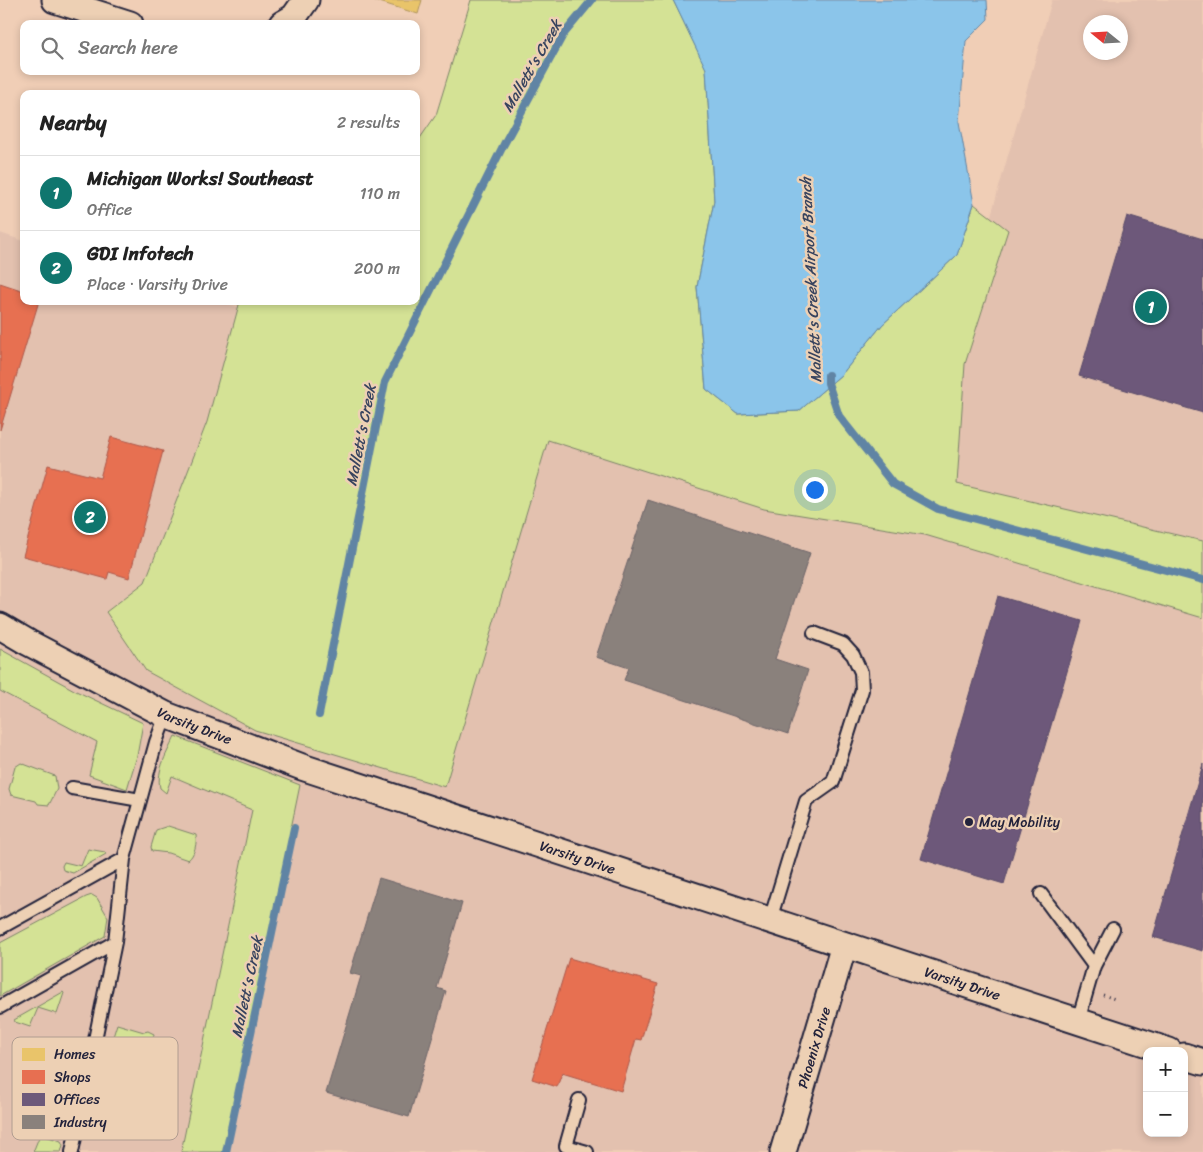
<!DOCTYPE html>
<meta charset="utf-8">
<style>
body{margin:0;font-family:Sriracha,sans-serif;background:#f2f2f2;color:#222}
.controls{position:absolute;right:15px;bottom:15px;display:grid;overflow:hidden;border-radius:10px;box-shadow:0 2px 8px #0003}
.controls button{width:45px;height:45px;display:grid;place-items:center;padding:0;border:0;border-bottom:1px solid #e0e0e0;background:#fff;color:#222;font:25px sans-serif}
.compass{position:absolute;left:1083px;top:15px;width:45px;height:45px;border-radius:50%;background:#fff;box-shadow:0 2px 8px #0003;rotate:288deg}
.you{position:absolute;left:814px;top:489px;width:18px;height:18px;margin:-12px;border:4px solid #fff;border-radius:50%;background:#1a73e8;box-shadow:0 0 0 8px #1a73e833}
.badge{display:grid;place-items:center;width:32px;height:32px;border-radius:50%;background:#0f766e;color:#fff;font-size:16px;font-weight:700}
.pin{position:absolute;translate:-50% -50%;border:2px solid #fff;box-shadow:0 1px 5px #0006}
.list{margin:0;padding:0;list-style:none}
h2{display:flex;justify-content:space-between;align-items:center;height:65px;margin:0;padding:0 20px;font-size:21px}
h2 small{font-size:16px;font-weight:400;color:#767676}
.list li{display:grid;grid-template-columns:32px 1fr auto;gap:15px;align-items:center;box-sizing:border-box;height:75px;padding:0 20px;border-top:1px solid #e0e0e0}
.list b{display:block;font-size:19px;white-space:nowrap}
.list p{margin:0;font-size:16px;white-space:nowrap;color:#767676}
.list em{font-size:16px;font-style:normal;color:#767676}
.icon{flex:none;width:28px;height:28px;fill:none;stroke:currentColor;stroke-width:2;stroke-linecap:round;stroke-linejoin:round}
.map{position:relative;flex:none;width:1203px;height:1152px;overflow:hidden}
.search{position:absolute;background:#fff;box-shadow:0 2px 8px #0003;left:20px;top:20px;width:400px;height:55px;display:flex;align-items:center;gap:12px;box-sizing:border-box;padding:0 18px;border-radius:10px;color:#767676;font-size:19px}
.panel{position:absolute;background:#fff;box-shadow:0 2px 8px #0003;left:20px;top:90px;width:400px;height:215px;border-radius:10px}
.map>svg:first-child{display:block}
</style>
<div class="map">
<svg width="1203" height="1152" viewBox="0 0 1203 1152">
<rect width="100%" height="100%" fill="#f0ceb6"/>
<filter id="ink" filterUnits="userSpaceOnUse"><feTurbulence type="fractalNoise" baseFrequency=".02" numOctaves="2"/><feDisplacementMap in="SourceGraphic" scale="10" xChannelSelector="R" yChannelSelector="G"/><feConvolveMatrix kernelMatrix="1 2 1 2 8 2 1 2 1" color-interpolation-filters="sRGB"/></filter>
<g filter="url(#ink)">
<path fill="#e3c1af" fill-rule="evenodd" d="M1052 0H1203V1152H0V233L24 241V301H218L906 516ZM1090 22H1120V52H1090ZM1147 1051H1184V1133H1147Z"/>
<path fill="#d4e295" stroke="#7b8268" d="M471 0H673L706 68 714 201 697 287 706 389 738 414 799 411 842 374 882 325 957 255 974 204 1008 230 965 364 957 484 1203 541V618L925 535 764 509 548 440 445 787 255 730 146 671 106 612 145 582 207 422 240 301H416V144L436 115Z
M0 649 76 691 143 723 137 756 127 789 89 775 97 742 0 691Z
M175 736 300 785 224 1152H181L252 810 172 776 166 793 160 788C156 770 168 751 175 736Z
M21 763 55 776 57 789 49 805 38 804 36 801 11 795 9 789 15 767Z
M168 826 196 835C197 842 195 855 188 860L168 853 152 851 151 847 156 830Z
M88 849 105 852 106 854 73 873 63 870 62 866 64 862 81 866Z
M92 895 97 898 108 917 105 936 0 996V943L86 897Z
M63 992 64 993 57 1014 38 1008 30 1027 15 1022 14 1020Z
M117 1024 144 1032 148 1031 154 1034 151 1050 148 1052 113 1044 111 1043Z
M42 1135 61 1141 63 1145 61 1152H33L39 1137Z"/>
<path fill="#8bc5ea" stroke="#6184a4" d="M673 0H987L988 19 966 41 959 122 974 204 957 255 882 325 842 374 799 411 738 414 706 389 697 287 714 201 706 69Z"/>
<path fill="#e9c46a" stroke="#ad935c" d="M373 0H422L418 14Z"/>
<path fill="#e76f51" stroke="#ac584a" d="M0 283 24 291V301H39L0 430Z
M111 437 163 451 129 578 109 572 107 579 23 556 48 465 100 478Z
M569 958 658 984 641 1040 636 1039 621 1091 562 1073 557 1087 532 1079Z"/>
<path fill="#6d597a" stroke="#564867" d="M1127 216 1203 239V413L1079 376Z
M998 596 1082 621 1004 884 921 859Z
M1203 764V951L1153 937Z"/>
<path fill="#8a817c" stroke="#6b6468" d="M648 500 810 553 775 659 808 670 788 734 624 680 629 668 596 657Z
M379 878 462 903 437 988 446 991 409 1117 326 1093 361 976 350 973Z"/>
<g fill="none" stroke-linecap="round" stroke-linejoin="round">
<path stroke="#6184a4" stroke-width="8" d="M828 375V383L839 416 893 484 938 509 1203 580
M319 715 385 382 504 144 563 35 592 0
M226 1152 294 828"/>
<g stroke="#22223b" stroke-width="16">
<path id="service" d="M72 788 140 800
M1041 894 1094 966
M770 920 806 801 833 782 862 690 861 672 853 655 843 644 814 633
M0 928 124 859 156 742 166 715
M115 942 124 859
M0 1007 115 942 72 1152
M1078 1021 1094 966 1113 929
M579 1100 566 1146 587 1152"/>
</g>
<g stroke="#22223b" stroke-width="29">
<g id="minor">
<path d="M55 0 130 24"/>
<path d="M282 24 294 17 306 0"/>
<path id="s1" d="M0 626 29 643 166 715 302 767 1169 1051"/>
<path d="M1184 1056 1203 1062"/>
<path id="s2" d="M783 1152 844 945"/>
</g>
</g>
<path stroke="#22223b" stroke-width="3" stroke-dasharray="1 4" stroke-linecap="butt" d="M1103 995 1115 999"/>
<use href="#service" stroke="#edd0b4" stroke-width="12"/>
<use href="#minor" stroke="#edd0b4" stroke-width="25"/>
</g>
</g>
<circle fill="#22223b" stroke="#edd0b4" stroke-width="2" cx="969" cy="822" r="5"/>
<g text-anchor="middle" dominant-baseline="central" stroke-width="5" stroke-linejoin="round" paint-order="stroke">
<g font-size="14" fill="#22223b" stroke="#edd0b4">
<text stroke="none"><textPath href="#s1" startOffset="219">Varsity Drive</textPath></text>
<text stroke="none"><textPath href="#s1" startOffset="624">Varsity Drive</textPath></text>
<text stroke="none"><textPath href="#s1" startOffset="1029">Varsity Drive</textPath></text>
<text stroke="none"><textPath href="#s2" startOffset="109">Phoenix Drive</textPath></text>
</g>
<g font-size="14" fill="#22223b" stroke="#edd0b4" text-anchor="start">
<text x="979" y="822">May Mobility</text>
</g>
<g font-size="15" font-style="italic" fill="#37435e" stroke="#edd0b4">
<text transform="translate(532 66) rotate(-60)">Mallett's Creek</text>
<text transform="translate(811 280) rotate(-93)">Mallett's Creek Airport Branch</text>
<text transform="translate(361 435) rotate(-79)">Mallett's Creek</text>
<text transform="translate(247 987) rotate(-78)">Mallett's Creek</text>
</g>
</g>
<rect x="12" y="1037" width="166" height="103" rx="8" fill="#edd0b4" stroke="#b09c90" stroke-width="1"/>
<rect x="22" y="1048" width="23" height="13" fill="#e9c46a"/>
<rect x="22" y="1070" width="23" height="14" fill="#e76f51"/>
<rect x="22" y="1093" width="23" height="13" fill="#6d597a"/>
<rect x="22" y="1115" width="23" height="14" fill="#8a817c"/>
<g font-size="14" fill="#22223b">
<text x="54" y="1059">Homes</text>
<text x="54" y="1082">Shops</text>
<text x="54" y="1104">Offices</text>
<text x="54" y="1127">Industry</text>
</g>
</svg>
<div class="controls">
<button>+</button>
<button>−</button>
</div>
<svg class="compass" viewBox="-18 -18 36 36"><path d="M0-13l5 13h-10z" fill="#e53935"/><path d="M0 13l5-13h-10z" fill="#767676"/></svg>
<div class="you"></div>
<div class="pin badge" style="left:1151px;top:307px">1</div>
<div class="pin badge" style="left:90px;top:517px">2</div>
<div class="search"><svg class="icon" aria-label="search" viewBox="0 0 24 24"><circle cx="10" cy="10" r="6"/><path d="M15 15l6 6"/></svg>Search here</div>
<section class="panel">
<h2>Nearby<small>2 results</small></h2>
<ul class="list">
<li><span class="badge">1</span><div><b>Michigan Works! Southeast</b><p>Office</p></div><em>110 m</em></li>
<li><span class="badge">2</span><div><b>GDI Infotech</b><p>Place · Varsity Drive</p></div><em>200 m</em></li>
</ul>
</section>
</div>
